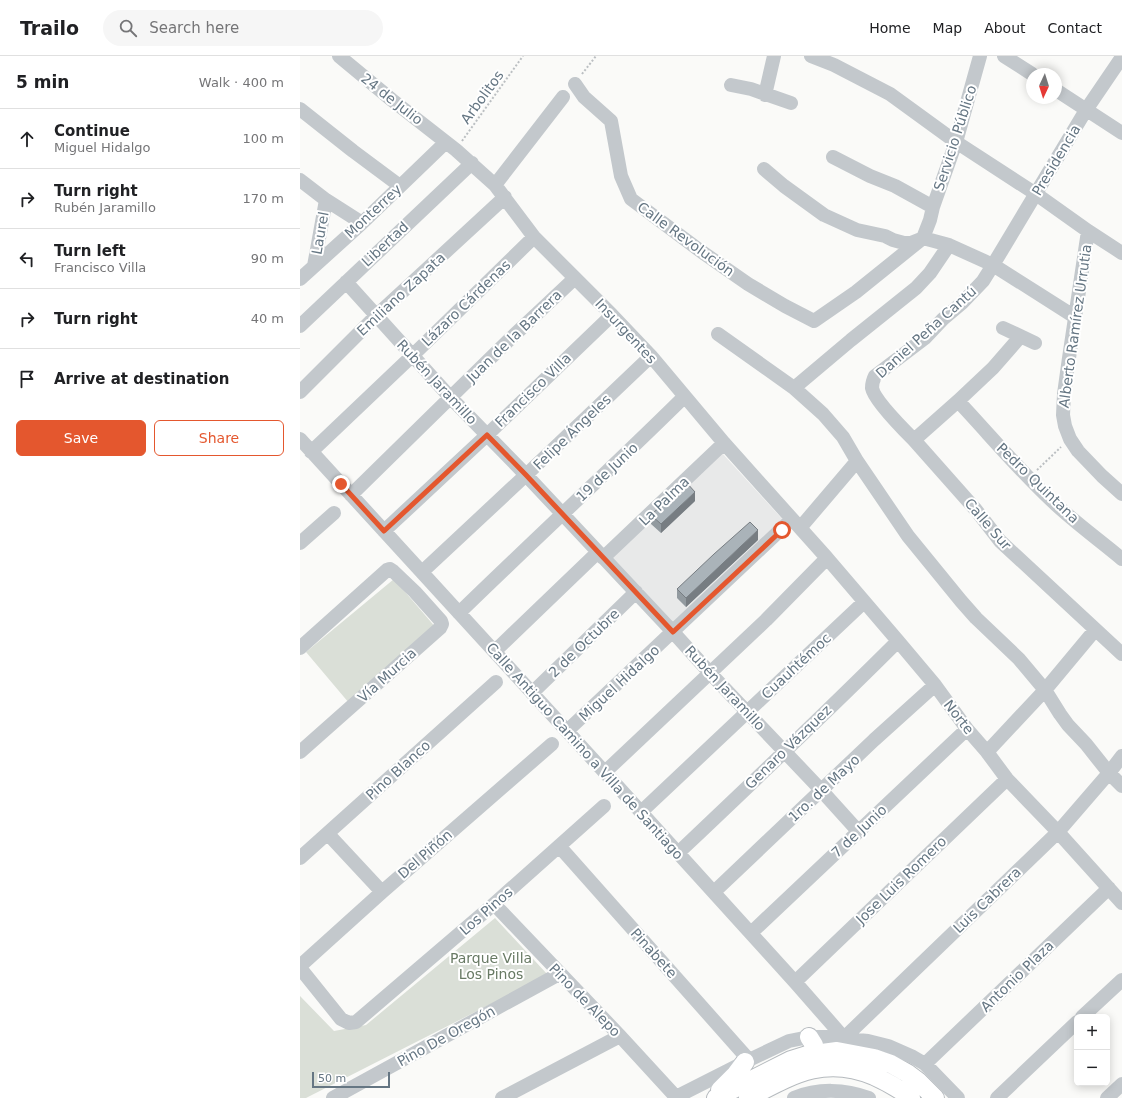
<!DOCTYPE html>
<meta charset="utf-8">
<style>
body{margin:0;font-family:"DejaVu Sans",sans-serif;background:#f6f6f6;color:#202124}
.controls{position:absolute;right:12px;bottom:12px;display:grid;overflow:hidden;border-radius:6px;box-shadow:0 2px 10px #0003}
.controls button{width:36px;height:36px;display:grid;place-items:center;padding:0;border:0;border-bottom:1px solid #e0e0e0;background:#fff;color:#202124;font:20px sans-serif}
.compass{position:absolute;left:726px;top:12px;width:36px;height:36px;border-radius:50%;background:#fff;box-shadow:0 2px 10px #0003;rotate:184deg}
.scale{position:absolute;left:12px;bottom:10px;width:78px;box-sizing:border-box;padding-left:4px;border:2px solid #657683;border-top:0;font-size:11px;line-height:14px;white-space:nowrap;color:#657683;-webkit-text-stroke:3px #fff;paint-order:stroke}
.stop{position:absolute;width:12px;height:12px;margin:-9px;border:3px solid #e4572e;border-radius:50%;background:#fff}
.stop.end{background:#e4572e;border-color:#fff;box-shadow:0 1px 4px #0008}
.list{margin:0;padding:0;list-style:none}
h2{display:flex;justify-content:space-between;align-items:center;height:52px;margin:0;padding:0 16px;font-size:17px}
h2 small{font-size:13px;font-weight:400;color:#757577}
.list li{display:grid;grid-template-columns:26px 1fr auto;gap:12px;align-items:center;box-sizing:border-box;height:60px;padding:0 16px;border-top:1px solid #e0e0e0}
.list b{display:block;font-size:15px;white-space:nowrap}
.list p{margin:0;font-size:13px;white-space:nowrap;color:#757577}
.list em{font-size:13px;font-style:normal;color:#757577}
.actions{display:flex;gap:8px;padding:12px 16px}
.actions a{flex:1;padding:9px 0;border:1px solid #e4572e;border-radius:6px;text-align:center;font-size:14px;color:#e4572e}
.actions .main{background:#e4572e;color:#fff}
.icon{flex:none;width:22px;height:22px;fill:none;stroke:currentColor;stroke-width:2;stroke-linecap:round;stroke-linejoin:round}
.map{position:relative;flex:none;width:822px;height:1042px;overflow:hidden}
header{display:flex;align-items:center;gap:24px;box-sizing:border-box;height:56px;padding:0 20px;background:#fff;border-bottom:1px solid #e0e0e0}
header strong{font-size:19px}
nav{display:flex;gap:22px;margin-inline-start:auto;font-size:14px}
.search{width:280px;height:36px;background:#f6f6f6;display:flex;align-items:center;gap:10px;box-sizing:border-box;padding:0 14px;border-radius:22px;color:#757577;font-size:15px}
main{display:flex}
aside{flex:1;background:#fff}
.map>svg:first-child{display:block}
</style>
<header>
<strong>Trailo</strong>
<div class="search"><svg class="icon" aria-label="search" viewBox="0 0 24 24"><circle cx="10" cy="10" r="6"/><path d="M15 15l6 6"/></svg>Search here</div>
<nav><a>Home</a><a>Map</a><a>About</a><a>Contact</a></nav>
</header>
<main>
<aside>
<h2>5 min<small>Walk · 400 m</small></h2>
<ul class="list">
<li><svg class="icon" aria-label="ahead" viewBox="0 0 24 24"><path d="M12 20V5M6 11l6-6 6 6"/></svg><div><b>Continue</b><p>Miguel Hidalgo</p></div><em>100 m</em></li>
<li><svg class="icon" aria-label="right" viewBox="0 0 24 24"><path d="M7 20v-9h11M14 6l5 5-5 5"/></svg><div><b>Turn right</b><p>Rubén Jaramillo</p></div><em>170 m</em></li>
<li><svg class="icon" aria-label="left" viewBox="0 0 24 24"><path d="M17 20v-9H6M10 6l-5 5 5 5"/></svg><div><b>Turn left</b><p>Francisco Villa</p></div><em>90 m</em></li>
<li><svg class="icon" aria-label="right" viewBox="0 0 24 24"><path d="M7 20v-9h11M14 6l5 5-5 5"/></svg><div><b>Turn right</b></div><em>40 m</em></li>
<li><svg class="icon" aria-label="arrive" viewBox="0 0 24 24"><path d="M6 21V4h12l-3 4 3 4H6"/></svg><div><b>Arrive at destination</b></div></li>
</ul>
<div class="actions"><a class="main">Save</a><a>Share</a></div>
</aside>
<div class="map">
<svg width="822" height="1042" viewBox="0 0 822 1042">
<rect width="100%" height="100%" fill="#fafaf8"/>
<path fill="#e8e9e9" d="M422 397 485 466 372 571 309 503Z"/>
<path fill="#dadfd7" d="M94 523 137 573 49 647 6 596Z
M195 862 248 919 6 1042H0V940L34 975 66 969Z"/>
<g fill="none" stroke-linecap="round" stroke-linejoin="round">
<g stroke="#b5babe" stroke-width="20">
<path id="major" d="M509 981 514 989 517 1010
M420 1034 436 1018 445 1006
M416 1042 491 1004 507 999 537 995 574 1002 591 1008 607 1017 619 1026 635 1042
M448 1042C492 1019 524 999 574 1020 587 1026 600 1033 611 1042"/>
</g>
<path stroke="#bbbfc2" stroke-width="2" stroke-dasharray="2 2" stroke-linecap="butt" d="M282 18 296 0
M162 85 223 0
M737 414 761 391"/>
<path stroke="#c3c8cc" stroke-width="14" d="M39 0 92 44 156 94 195 129 234 181 312 259 351 300 424 387 527 502 598 585 635 629 667 673 687 696 707 723 758 776 822 847
M511 0 534 9 590 38 656 86 736 138 788 175 822 197
M680 0 656 86 633 151 630 164 623 182 649 189 693 209 775 261
M704 0 732 18
M822 1 786 54 693 209 683 225 662 247 643 263 625 282 575 320C573 324 572 328 572 332 574 344 605 375 614 384L676 454 700 485 822 598
M275 28 284 41 311 65 321 120 331 143 402 196 448 228 485 250 514 265 556 236 623 182
M431 29 451 33 491 47
M756 34 822 77
M465 39 474 0
M0 53 53 95 100 130
M533 101 570 120 595 130 633 151
M464 113 484 130 524 159 557 174 585 180 593 184 604 187H611L621 183
M0 124 26 144 62 167
M195 129 263 41
M788 175 769 302 764 338 763 359 765 370 770 383 778 395 802 420 822 438
M14 210 26 144
M0 223 62 167 146 86
M46 226 150 341 226 419 373 576 410 617 521 734 558 775
M0 270 172 107
M703 272 735 287
M418 278 494 332 523 358 543 381 557 405 608 480 661 545 676 562 719 603 745 634 760 658 768 669 786 688 809 717 822 730
M494 332 551 284 616 232 630 217 649 189
M0 336 76 260 205 141
M658 345C689 378 718 413 751 444 773 465 798 483 822 503
M0 383 320 733 495 926 544 982 554 1004
M614 384 658 345 693 312 720 281
M11 396 113 299 234 181
M51 439 209 284 275 222
M500 472 557 405
M84 475 187 379 312 259
M0 487 34 457
M303 502 424 387
M122 516 226 419 351 300
M159 557C234 484 310 414 384 341
M0 592 87 514 90 513 93 515 115 536 141 565 142 568 140 572 0 696
M195 595 298 496
M232 637 336 536
M267 675 492 463
M687 696 745 634 795 574
M305 716 466 564 527 502
M341 756 564 546
M28 778 82 836
M259 790 449 1004
M378 797C452 727 526 657 598 585
M0 802 196 626
M414 836 574 684 635 629
M194 848 320 980 376 1041
M451 877 667 673
M0 910 82 836 252 688
M0 912 41 963 49 967 56 966 194 848 304 750
M495 926 707 723
M782 961 822 924
M544 982 758 776 809 717 822 700
M625 1008 809 832
M33 1042 259 918
M202 1042 320 980
M374 1042 449 1004 489 985 509 981H526L568 985 588 990 613 1001 625 1008 658 1042
M494 1042C518 1032 545 1033 569 1042
M697 1042 777 966
M807 1042 822 1028"/>
<use href="#major" stroke="#fff" stroke-width="18"/>
</g>
<path fill="#929a9f" d="M395 445 361 477 351 468V459Z
M458 484 386 551 377 542V533Z"/>
<path fill="#777d82" d="M395 436V445L361 477V468Z
M458 474V484L386 551V542Z"/>
<path fill="#aab3b9" stroke="#777d82" d="M386 426 395 436 361 468 351 459Z
M450 466 458 474 386 542 377 533 414 498Z"/>
<g fill="none" stroke-linecap="round" stroke-linejoin="round">
<path stroke="#e4572e" stroke-width="5" d="M41 428 84 475 187 379 226 419 373 576 482 474"/>
</g>
<g text-anchor="middle" dominant-baseline="central" stroke-width="4" stroke-linejoin="round" paint-order="stroke">
<g font-size="14" fill="#657683" stroke="#fff">
<text transform="translate(182 41) rotate(-54)">Arbolitos</text>
<text transform="translate(92 43) rotate(38)">24 de Julio</text>
<text transform="translate(655 82) rotate(-72)">Servicio Público</text>
<text transform="translate(756 104) rotate(-59)">Presidencia</text>
<text transform="translate(73 155) rotate(-43)">Monterrey</text>
<text transform="translate(20 177) rotate(-80)">Laurel</text>
<text transform="translate(386 183) rotate(36)">Calle Revolución</text>
<text transform="translate(85 188) rotate(-43)">Libertad</text>
<text transform="translate(101 238) rotate(-43)">Emiliano Zapata</text>
<text transform="translate(166 247) rotate(-44)">Lázaro Cárdenas</text>
<text transform="translate(775 270) rotate(-82)">Alberto Ramírez Urrutia</text>
<text transform="translate(326 275) rotate(47)">Insurgentes</text>
<text transform="translate(626 276) rotate(-42)">Daniel Peña Cantú</text>
<text transform="translate(214 280) rotate(-44)">Juan de la Barrera</text>
<text transform="translate(137 326) rotate(47)">Rubén Jaramillo</text>
<text transform="translate(233 334) rotate(-44)">Francisco Villa</text>
<text transform="translate(272 376) rotate(-44)">Felipe Ángeles</text>
<text transform="translate(307 416) rotate(-43)">19 de Junio</text>
<text transform="translate(738 427) rotate(44)">Pedro Quintana</text>
<text transform="translate(364 445) rotate(-44)">La Palma</text>
<text transform="translate(688 468) rotate(49)">Calle Sur</text>
<text transform="translate(284 587) rotate(-44)">2 de Octubre</text>
<text transform="translate(496 610) rotate(-43)">Cuauhtémoc</text>
<text transform="translate(87 619) rotate(-42)">Vía Murcia</text>
<text transform="translate(319 627) rotate(-43)">Miguel Hidalgo</text>
<text transform="translate(425 632) rotate(47)">Rubén Jaramillo</text>
<text transform="translate(659 661) rotate(52)">Norte</text>
<text transform="translate(488 691) rotate(-44)">Genaro Vázquez</text>
<text transform="translate(285 695) rotate(48)">Calle Antiguo Camino a Villa de Santiago</text>
<text transform="translate(98 714) rotate(-42)">Pino Blanco</text>
<text transform="translate(524 732) rotate(-43)">1ro. de Mayo</text>
<text transform="translate(559 775) rotate(-43)">7 de Junio</text>
<text transform="translate(125 798) rotate(-41)">Del Piñón</text>
<text transform="translate(601 824) rotate(-44)">Jose Luis Romero</text>
<text transform="translate(687 844) rotate(-44)">Luis Cabrera</text>
<text transform="translate(186 855) rotate(-41)">Los Pinos</text>
<text transform="translate(354 897) rotate(48)">Pinabete</text>
<text transform="translate(717 920) rotate(-44)">Antonio Plaza</text>
<text transform="translate(285 944) rotate(46)">Pino de Alepo</text>
<text transform="translate(146 980) rotate(-29)">Pino De Oregón</text>
</g>
<g font-size="14" fill="#687a64" stroke="#fff">
<text x="191" y="902">Parque Villa<tspan x="191" dy="16">Los Pinos</tspan></text>
</g>
</g>
</svg>
<div class="controls">
<button>+</button>
<button>−</button>
</div>
<svg class="compass" viewBox="-18 -18 36 36"><path d="M0-13l5 13h-10z" fill="#e53935"/><path d="M0 13l5-13h-10z" fill="#757577"/></svg>
<div class="scale">50 m</div>
<div class="stop" style="left:482px;top:474px"></div>
<div class="stop end" style="left:41px;top:428px"></div>
</div>
</main>
